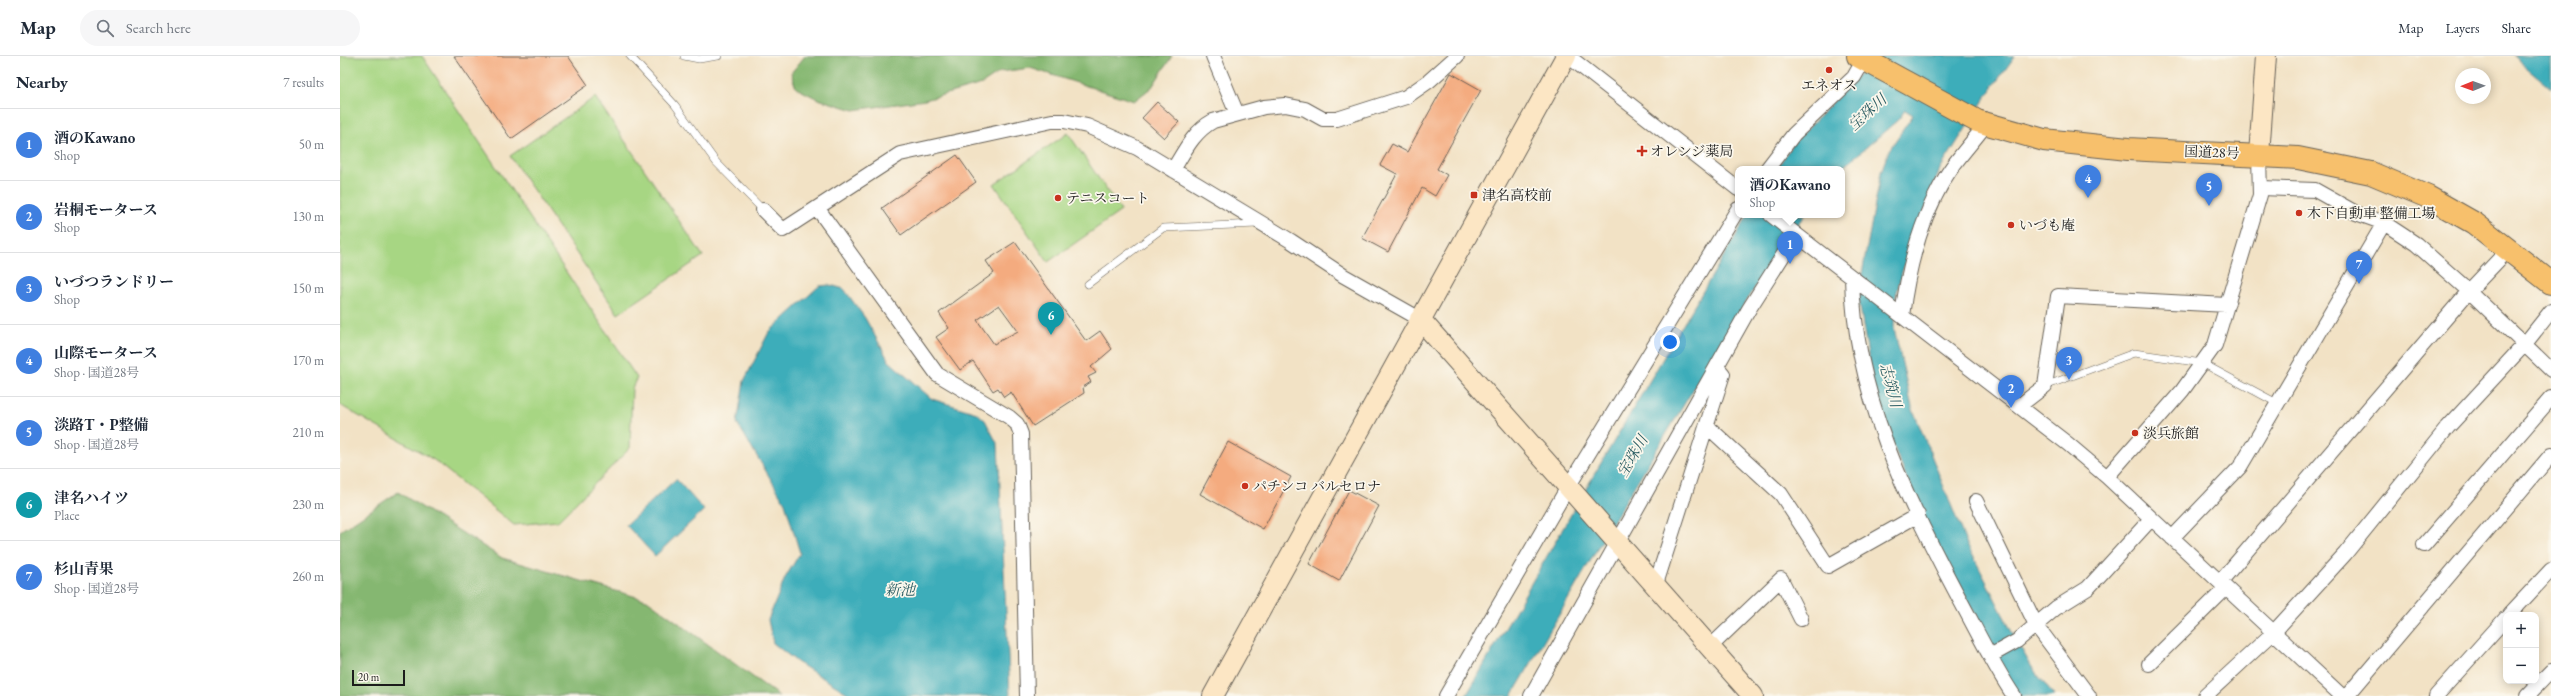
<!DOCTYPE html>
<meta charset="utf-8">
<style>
body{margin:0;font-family:"EB Garamond","Noto Serif JP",serif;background:#f6f6f7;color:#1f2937}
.controls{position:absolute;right:12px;bottom:12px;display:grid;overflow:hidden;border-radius:8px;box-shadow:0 2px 10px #0003}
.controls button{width:36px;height:36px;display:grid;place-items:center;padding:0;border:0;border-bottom:1px solid #e0e1e3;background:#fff;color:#1f2937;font:20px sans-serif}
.compass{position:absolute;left:2115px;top:12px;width:36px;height:36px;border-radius:50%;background:#fff;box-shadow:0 2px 10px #0003;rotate:269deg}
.scale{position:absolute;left:12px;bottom:10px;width:53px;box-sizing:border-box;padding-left:4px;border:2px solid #1c1c1c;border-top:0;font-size:11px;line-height:14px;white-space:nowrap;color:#1c1c1c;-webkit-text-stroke:3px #fbf7ec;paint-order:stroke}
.you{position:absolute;left:1330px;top:286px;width:14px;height:14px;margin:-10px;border:3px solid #fff;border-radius:50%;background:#1a73e8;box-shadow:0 0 0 6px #1a73e833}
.badge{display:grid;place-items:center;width:26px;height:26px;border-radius:50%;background:#0b8043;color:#fff;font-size:13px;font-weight:700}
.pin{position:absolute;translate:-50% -33px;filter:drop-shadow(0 1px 2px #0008)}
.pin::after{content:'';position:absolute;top:21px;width:14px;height:12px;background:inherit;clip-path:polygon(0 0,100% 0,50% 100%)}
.popup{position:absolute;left:1395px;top:110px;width:110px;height:52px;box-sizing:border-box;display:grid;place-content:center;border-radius:8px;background:#fff;filter:drop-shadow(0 1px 3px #0005);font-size:13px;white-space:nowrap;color:#747a83}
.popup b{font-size:15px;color:#1f2937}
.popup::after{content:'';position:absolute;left:50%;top:100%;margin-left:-8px;border:8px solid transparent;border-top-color:#fff}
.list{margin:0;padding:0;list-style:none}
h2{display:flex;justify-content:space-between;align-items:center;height:52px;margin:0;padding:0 16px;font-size:17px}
h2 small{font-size:13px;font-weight:400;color:#747a83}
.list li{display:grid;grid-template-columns:26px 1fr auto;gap:12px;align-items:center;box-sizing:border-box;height:72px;padding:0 16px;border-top:1px solid #e0e1e3}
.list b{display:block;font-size:15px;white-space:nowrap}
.list p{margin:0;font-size:13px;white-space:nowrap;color:#747a83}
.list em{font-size:13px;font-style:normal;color:#747a83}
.icon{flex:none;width:22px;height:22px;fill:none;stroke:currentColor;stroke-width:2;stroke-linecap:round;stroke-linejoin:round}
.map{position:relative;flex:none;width:2211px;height:640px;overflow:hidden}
header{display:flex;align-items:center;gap:24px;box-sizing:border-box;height:56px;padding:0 20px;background:#fff;border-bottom:1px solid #e0e1e3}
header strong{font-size:19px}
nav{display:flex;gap:22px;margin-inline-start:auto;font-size:14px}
.search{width:280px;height:36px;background:#f6f6f7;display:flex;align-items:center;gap:10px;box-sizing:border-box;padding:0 14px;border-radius:22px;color:#747a83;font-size:15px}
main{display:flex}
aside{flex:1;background:#fff}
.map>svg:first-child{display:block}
</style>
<header>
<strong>Map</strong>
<div class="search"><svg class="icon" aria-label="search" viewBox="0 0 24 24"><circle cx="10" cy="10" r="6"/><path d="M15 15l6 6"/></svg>Search here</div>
<nav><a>Map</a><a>Layers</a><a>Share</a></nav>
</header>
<main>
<aside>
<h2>Nearby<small>7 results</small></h2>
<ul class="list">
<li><span class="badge" style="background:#3f7fe0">1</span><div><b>酒のKawano</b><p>Shop</p></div><em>50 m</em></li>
<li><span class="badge" style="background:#3f7fe0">2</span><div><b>岩桐モータース</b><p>Shop</p></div><em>130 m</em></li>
<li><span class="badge" style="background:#3f7fe0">3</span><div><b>いづつランドリー</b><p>Shop</p></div><em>150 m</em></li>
<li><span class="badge" style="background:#3f7fe0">4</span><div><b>山際モータース</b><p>Shop · 国道28号</p></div><em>170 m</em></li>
<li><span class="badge" style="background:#3f7fe0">5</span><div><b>淡路T・P整備</b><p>Shop · 国道28号</p></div><em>210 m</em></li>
<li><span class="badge" style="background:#0f9aa8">6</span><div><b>津名ハイツ</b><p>Place</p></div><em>230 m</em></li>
<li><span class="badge" style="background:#3f7fe0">7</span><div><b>杉山青果</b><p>Shop · 国道28号</p></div><em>260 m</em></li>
</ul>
</aside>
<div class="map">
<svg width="2211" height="640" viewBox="0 0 2211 640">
<rect width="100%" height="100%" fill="#fbf7ec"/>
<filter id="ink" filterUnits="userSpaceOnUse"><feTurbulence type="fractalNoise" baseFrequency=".025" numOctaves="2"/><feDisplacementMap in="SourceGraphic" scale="8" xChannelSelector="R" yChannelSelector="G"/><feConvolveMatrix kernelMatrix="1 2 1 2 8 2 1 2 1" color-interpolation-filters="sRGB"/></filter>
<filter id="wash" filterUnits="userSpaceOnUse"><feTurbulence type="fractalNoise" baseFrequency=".012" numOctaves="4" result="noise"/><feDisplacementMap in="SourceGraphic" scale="16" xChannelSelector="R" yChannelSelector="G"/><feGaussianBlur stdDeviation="0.9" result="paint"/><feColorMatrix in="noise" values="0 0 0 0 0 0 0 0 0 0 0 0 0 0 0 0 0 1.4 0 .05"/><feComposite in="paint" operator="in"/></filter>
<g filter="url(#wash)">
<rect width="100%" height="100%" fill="#f2e2c5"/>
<path fill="#a7d683" stroke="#627950" d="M0 0H82L297 322 292 332 290 392 218 465 174 469 94 404 0 349Z
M255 41 363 200 278 258 170 100Z
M728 77 781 155 708 206 654 128Z"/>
<path fill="#85b771" stroke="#506a46" d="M465 0H832L812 31 794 45 690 12 660 16 642 28 585 44 514 54 478 43 456 32 451 17Z
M58 436 162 502 307 544 439 640H0V475Z"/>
<path fill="#3dadba" stroke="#2c646b" d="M1536 0H1675L1647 39 1600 113 1562 216 1555 244 1554 272 1572 351 1625 484 1675 582 1693 613 1714 640H1680L1675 633 1579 453 1536 347 1518 239 1541 116 1549 94 1573 59 1565 54 1559 63 1501 113H1436L1453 88Z
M2173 0H2211V32Z
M1408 159H1465L1444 184 1277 459 1172 640H1126L1255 417Z
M490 229 504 233 525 262 549 305 592 343 637 357 645 364 658 389 670 640H512L457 606 433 587 428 564 445 522 460 497 445 447 397 367 404 325 429 276 479 230Z
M336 423 364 454 315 500 286 469Z"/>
<g id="blocks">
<path fill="#f4ab7f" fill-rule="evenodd" d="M114 0H228L248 29 171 83Z
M1111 17 1141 34 1097 113 1107 119 1095 140 1082 132 1048 196 1022 182 1057 118 1040 109 1052 88 1067 96Z
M817 46 839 66 824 82 802 62Z
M617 99 636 126 561 179 542 152Z
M675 186 746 285 760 275 772 293 751 311 756 317 748 321 751 326 743 331 744 337 693 370 671 336 664 341 658 332 653 335 633 305 620 314 596 281 609 272 599 257 654 217 646 205ZM659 249 678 275 654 288 637 264Z
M888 386 951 421 923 473 860 438Z
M1009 434 1039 450 999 525 969 508Z"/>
</g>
</g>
<g filter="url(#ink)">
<use href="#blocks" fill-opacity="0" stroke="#676157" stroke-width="1"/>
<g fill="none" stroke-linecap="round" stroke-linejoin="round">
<g stroke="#676157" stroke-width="8">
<path id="lane" d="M290 0 335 49 376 106 423 154
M344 0 359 3 378 0
M748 228 823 172 917 168
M1705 330 1794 297 1862 307 1937 347"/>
</g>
<g stroke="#676157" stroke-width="16">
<path id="street" d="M873 0 897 58
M1228 0 1398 133
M1427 113 1454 78 1514 21 1526 0
M833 114C844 96 853 76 873 65L924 51 945 49 965 53 983 63H997L1066 41 1089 25 1117 0
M1922 132 1975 134 2016 157 2044 167 2076 188 2129 235 2211 314
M478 153 597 318 669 361 677 368 681 378 687 640
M423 154 443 174 560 98 712 65H724L747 70 797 92 951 185 1004 220 1080 263
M1431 159 1728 388 1767 421 2002 640
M1512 222C1514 336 1566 443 1619 542 1637 575 1653 609 1674 640
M1562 260C1568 212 1580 164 1605 122 1616 103 1633 86 1646 68
M1679 350 1705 330 1718 240 1887 249
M1367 370 1441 438 1488 510 1578 459
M1767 421 1842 335 1875 289 1920 139 1919 99
M1636 445 1696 569 1749 640
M1832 482 1900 411 2044 167
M2084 489 2211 342
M1880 526 2129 235 2169 193
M1315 531 1383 318 1377 311
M2169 559 2211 514
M1369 592 1441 523 1461 563
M1650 600 1677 585 1716 552 1748 532 1811 463
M1809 608 1886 532
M1106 640 1228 431 1398 153
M1191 640 1409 253 1456 179
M1865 640 1933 577 2005 498 2108 371 2184 289 2211 255
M2007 640 2211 399
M2096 640 2166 562
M2187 640 2211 615"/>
</g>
<g stroke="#676157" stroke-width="22">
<path id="secondary" d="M1919 99 1926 0
M1080 263 1413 640
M873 640 1226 0"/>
</g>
<g stroke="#676157" stroke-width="24">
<path id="highway" d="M1518 0 1637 65 1704 84 1788 93 1958 102 2031 117 2088 141 2134 167 2211 227"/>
</g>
<use href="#lane" stroke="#fff" stroke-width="7"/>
<use href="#street" stroke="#fff" stroke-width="14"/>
<use href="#secondary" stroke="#fce6c4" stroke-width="20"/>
<use href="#highway" stroke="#f7c06c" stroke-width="22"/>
</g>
</g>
<g fill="#c8321e" stroke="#fbf7ec" stroke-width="1.5">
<circle cx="1489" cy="14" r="4"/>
<path d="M1300 89h4v4h4v4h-4v4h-4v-4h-4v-4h4z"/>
<rect x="1130" y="135" width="8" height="8" rx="2"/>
<circle cx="718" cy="142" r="4"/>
<circle cx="1959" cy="157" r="4"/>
<circle cx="1671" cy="169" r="4"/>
<circle cx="1795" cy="377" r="4"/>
<circle cx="905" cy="430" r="4"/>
</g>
<g text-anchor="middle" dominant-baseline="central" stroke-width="3.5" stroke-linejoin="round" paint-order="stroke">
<g font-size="14" fill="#1c1c1c" stroke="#fbf7ec" text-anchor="start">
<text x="1489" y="29" text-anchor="middle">エネオス</text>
<text x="1310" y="95">オレンジ薬局</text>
<text x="1142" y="139">津名高校前</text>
<text x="726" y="142">テニスコート</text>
<text x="1967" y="157">木下自動車 整備工場</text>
<text x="1679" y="169">いづも庵</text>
<text x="1803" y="377">淡兵旅館</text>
<text x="913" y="430">パチンコ バルセロナ</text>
</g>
<g font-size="14" fill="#1c1c1c" stroke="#fbf7ec">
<text transform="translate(1872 96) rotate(2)">国道28号</text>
</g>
<g font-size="15" font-style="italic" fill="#2b5d63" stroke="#fbf7ec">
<text transform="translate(1527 56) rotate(-42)">宝珠川</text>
<text transform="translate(1551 329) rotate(75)">志筑川</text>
<text transform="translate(1292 400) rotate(-60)">宝珠川</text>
<text x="560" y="533">新池</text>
</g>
</g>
</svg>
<div class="controls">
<button>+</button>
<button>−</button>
</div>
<svg class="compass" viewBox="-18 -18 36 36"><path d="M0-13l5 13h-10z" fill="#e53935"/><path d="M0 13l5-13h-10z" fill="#747a83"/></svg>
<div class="scale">20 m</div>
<div class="you"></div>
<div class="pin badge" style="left:1450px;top:208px;background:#3f7fe0">1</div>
<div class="popup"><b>酒のKawano</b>Shop</div>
<div class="pin badge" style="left:1671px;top:352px;background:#3f7fe0">2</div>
<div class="pin badge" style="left:1729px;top:324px;background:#3f7fe0">3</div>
<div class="pin badge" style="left:1748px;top:142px;background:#3f7fe0">4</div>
<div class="pin badge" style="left:1869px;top:150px;background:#3f7fe0">5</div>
<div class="pin badge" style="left:711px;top:279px;background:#0f9aa8">6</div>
<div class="pin badge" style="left:2019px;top:228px;background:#3f7fe0">7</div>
</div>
</main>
